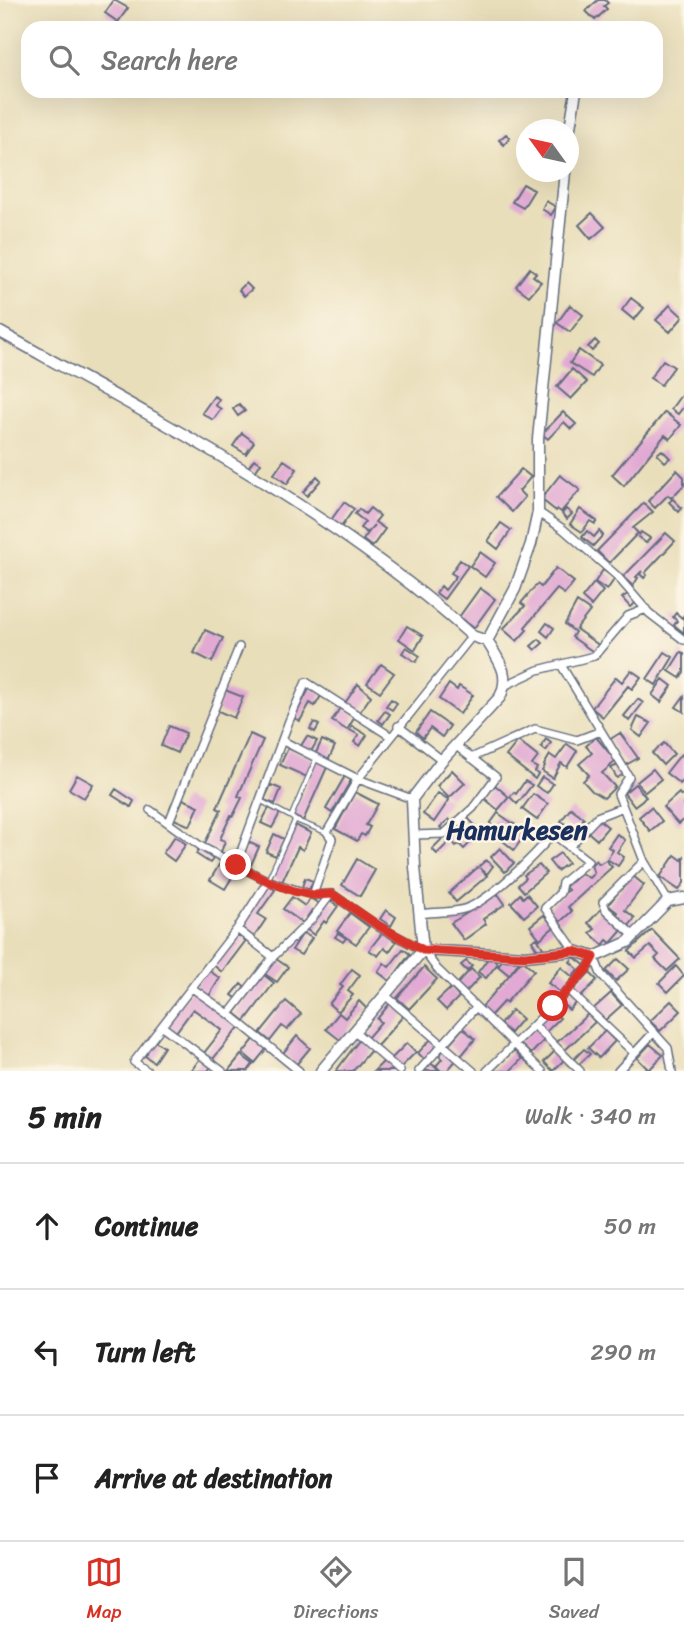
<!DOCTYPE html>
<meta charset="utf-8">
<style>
body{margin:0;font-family:Sriracha,sans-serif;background:#f2f2f2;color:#222}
.compass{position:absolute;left:516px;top:119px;width:63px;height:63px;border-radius:50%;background:#fff;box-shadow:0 7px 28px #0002;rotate:303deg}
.stop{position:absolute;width:21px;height:21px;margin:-16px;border:5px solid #d93025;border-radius:50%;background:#fff}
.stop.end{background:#d93025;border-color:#fff;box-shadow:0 2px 7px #0008}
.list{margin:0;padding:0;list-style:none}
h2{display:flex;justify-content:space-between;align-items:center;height:91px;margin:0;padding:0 28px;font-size:30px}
h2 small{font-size:23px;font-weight:400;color:#767676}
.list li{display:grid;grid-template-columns:46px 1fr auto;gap:21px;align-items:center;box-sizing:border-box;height:126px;padding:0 28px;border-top:2px solid #e0e0e0}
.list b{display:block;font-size:26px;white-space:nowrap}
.list em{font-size:23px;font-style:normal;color:#767676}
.icon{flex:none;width:38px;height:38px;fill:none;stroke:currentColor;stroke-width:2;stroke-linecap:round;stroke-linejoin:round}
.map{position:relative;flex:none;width:684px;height:1071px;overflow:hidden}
.search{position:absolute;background:#fff;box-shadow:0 7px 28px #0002;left:21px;right:21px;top:21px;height:77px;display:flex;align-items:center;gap:18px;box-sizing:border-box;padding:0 24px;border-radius:21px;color:#767676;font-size:26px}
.sheet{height:469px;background:#fff}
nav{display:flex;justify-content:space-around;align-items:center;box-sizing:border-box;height:98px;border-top:2px solid #e0e0e0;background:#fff;font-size:19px;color:#767676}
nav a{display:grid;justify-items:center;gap:4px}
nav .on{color:#d93025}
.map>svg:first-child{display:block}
</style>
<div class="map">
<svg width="684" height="1071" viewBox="0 0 684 1071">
<rect width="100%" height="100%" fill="#fcf5e5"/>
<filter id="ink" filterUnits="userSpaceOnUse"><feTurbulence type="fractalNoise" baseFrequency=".0143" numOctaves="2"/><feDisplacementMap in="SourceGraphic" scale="14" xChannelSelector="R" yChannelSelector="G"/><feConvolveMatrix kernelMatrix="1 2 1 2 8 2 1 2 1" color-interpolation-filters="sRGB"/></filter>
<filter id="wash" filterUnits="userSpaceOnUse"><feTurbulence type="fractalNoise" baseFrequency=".00686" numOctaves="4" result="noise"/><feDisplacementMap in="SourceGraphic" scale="28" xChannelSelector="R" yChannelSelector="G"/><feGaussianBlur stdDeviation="1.57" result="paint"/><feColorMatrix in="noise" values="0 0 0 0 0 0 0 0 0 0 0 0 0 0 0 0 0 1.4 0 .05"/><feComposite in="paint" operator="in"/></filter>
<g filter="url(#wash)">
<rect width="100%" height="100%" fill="#e9deba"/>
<g id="blocks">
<path fill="#e1a9d3" d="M114 0 128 8 118 22 105 13Z
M598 0H605L608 3 604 6 607 9 595 20 586 11Z
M506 134 510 138 504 145 499 140Z
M523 184 534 190 523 208 512 202Z
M546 201 556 207 551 215 542 209Z
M592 213 605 227 591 239 579 225Z
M530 268 536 273 533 276 541 282 529 296 516 286Z
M246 283 252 289 244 296 239 290Z
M631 298 644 308 634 320 622 310Z
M570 305 583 315 570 332 557 323Z
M670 305 683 317 670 332 656 320Z
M595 340 599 344 592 351 588 347Z
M579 350 600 365 592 377 570 363Z
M663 360 674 367 661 385 650 378Z
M572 369 587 382 571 399 557 387Z
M684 391V406L678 414 671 409Z
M214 396 219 399 215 405 221 409 213 420 202 413Z
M239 404 245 411 238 416 233 409Z
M563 412 576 424 571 429 564 422 548 439 542 434Z
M665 412 681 425 670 439 665 435 624 486 612 475Z
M242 433 254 442 246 454 233 446Z
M662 450 670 458 665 462 657 454Z
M254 459 261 463 255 472 248 468Z
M284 460 297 469 287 484 274 474Z
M521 469 531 477 519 491 525 497 512 512 496 497Z
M677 470 684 477V485L671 498 668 495 655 508 648 501Z
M560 475 580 490 561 512 557 509 556 511 541 499Z
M317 476 321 480 307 496 303 492Z
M673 499 682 508 679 512 669 502Z
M344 502 354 509 341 527 331 520Z
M644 503 653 512 633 528 638 533 609 563 597 551Z
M370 508 380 516 375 522 385 529 372 547 363 540 374 525 367 533 360 528 365 522 355 514 359 509 365 514Z
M566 509 572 514 567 519 562 514Z
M580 509 597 521 595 524 590 521 582 532 570 524Z
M501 523 511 530 498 549 488 541Z
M587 531 594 537 599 531 603 535 593 546 582 537Z
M641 532 650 538 646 543 638 537Z
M666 533 675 541 645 573 647 575 644 578 640 574 642 571 636 577 638 578 633 586 623 577Z
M480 552 495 563 485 577 470 566Z
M460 560 468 566 444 599 436 593 441 586 445 590 456 576 451 573Z
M556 568 574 582 564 594 557 589 525 627 527 630 517 641 503 629 525 606 521 603 537 584 541 587Z
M603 570 615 578 607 590 595 582Z
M594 583 603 591 591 606 582 598Z
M480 588 495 599 474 628 459 617Z
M629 593 637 602 630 607 622 598Z
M577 602 590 611 576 629 600 646 595 653 572 637 575 632 565 624Z
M676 613 682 618 684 615V633L674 625 677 621 673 617Z
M547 623 554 628 548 637 541 631Z
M407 626 423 636 415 650 399 639Z
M205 630 223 638 212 662 194 653Z
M539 639 543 643 535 650 531 646Z
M406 647 420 656 416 662 402 653Z
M665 652 673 657 656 685 647 679Z
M681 652 684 653V672L680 678 669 671Z
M381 664 394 673 380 692 367 683Z
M631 670 641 677 632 689 628 686 603 717 592 708 616 677 622 682Z
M663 679 672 686 661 702 652 695Z
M358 684 371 696 359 713 345 703Z
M449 684 457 690 459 686 473 695 460 714 439 699Z
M310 687 322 694 315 706 310 703 300 721 294 718Z
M225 690 243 697 234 718 216 710Z
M684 696V712L676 707Z
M391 699 397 703 392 710 386 706Z
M638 699 643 703 629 721 624 716Z
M341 706 356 715 347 730 332 721Z
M385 711 390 714 383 724 378 720Z
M430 712 450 726 442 737 430 728 423 738 416 732Z
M638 717 651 723 641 737 632 730Z
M314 722 319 725 315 732 310 729Z
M169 726 186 733 177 753 161 746Z
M352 726 367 735 360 746 354 742 359 735 350 730Z
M620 733 638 758 626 765 609 740Z
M250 734 263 740 238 796 242 798 233 816 231 815 220 839 225 841 221 852 204 845 221 810 217 808Z
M307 736 317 741 309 755 299 749Z
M596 737 616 761 602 773 615 787 604 798 592 791 583 781 589 775 579 764 592 753 586 746Z
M546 739 551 743 546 751 541 747Z
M322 740 335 746 327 763 314 757Z
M518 741 538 757 532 765 537 768 535 772 538 774 535 779 506 756Z
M664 743 674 754 663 765 652 753Z
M567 744 577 751 567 767 561 763 553 778 542 771 545 766 544 765 550 755 556 759Z
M288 748 315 760 307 777 280 765Z
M681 754 684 757V780L680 784 666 773Z
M317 760 328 765 303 821 293 816Z
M618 765 624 774 617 778 611 768Z
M653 769 661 779 645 792 637 782Z
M452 770 465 783 449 798 437 786Z
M77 775 93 784 84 798 69 789Z
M345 776 351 780 332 813 326 809Z
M542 777 553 784 547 793 536 786Z
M525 781 532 785 517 804 510 797 514 792 516 794Z
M635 784 646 797 634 806 624 793Z
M271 785 281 789 275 804 264 800Z
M495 785 509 797 498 810 484 798Z
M116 789 134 801 131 807 112 795Z
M355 792 378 804 366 825 370 827 365 836 361 834 357 841 335 829Z
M438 793 449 800 434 822 423 814Z
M679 793 681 796 684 793V819L678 824 663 807Z
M533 794 548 804 537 820 522 809Z
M183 799 199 806 190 826 174 819Z
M651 807 662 821 650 831 639 817Z
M269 808 280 813 272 828 261 823Z
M571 808 584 818 575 831 561 821Z
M498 813 512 823 504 834 490 824Z
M467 817 481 832 464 849 459 844 456 846 451 840 437 854 432 849 454 827 456 828Z
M449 819 452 823 444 831 440 827Z
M598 819 608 827 597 840 588 832Z
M514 824 526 833 514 850 502 840Z
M295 825 311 833 303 850 298 847 282 882 271 877Z
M274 834 284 839 276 856 266 852Z
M617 834 625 840 617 852 624 857 618 866 607 859 613 850 608 847Z
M175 836 186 844 174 861 163 853Z
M248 842 259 847 251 865 241 861Z
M500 848 514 863 505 872 491 857Z
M199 849 213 859 210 863 196 854Z
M560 853 568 863 557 871 549 861Z
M675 855 682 860 684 857V883L679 890 660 877Z
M357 859 375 870 360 896 342 885Z
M222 860 237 869 225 889 210 880Z
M486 860 493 866 487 874 480 868 487 876 456 902 449 893Z
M596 860 599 864 606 860 612 867 568 907 572 911 560 922 548 908 568 890 565 887 581 873 589 878 594 873 591 865Z
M539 865 546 873 524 892 518 885 526 878 524 875Z
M632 875 644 885 625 910 635 918 628 927 615 917 618 913 608 905Z
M305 878 313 881 309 890 302 887Z
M269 885 275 890 258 914 266 919 254 937 240 927Z
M498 894 505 904 483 919 486 924 464 940 451 923Z
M520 894 523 898 527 894 537 906 524 917 511 903Z
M292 897 305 906 310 898 321 905 316 913 312 910 303 923 283 909Z
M328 899 338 906 326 923 324 921 314 935 306 929Z
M602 908 624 928 611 943 607 940 603 945 590 933 595 929 588 923Z
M386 910 396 917 391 926 380 919Z
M350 913 369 927 356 944 337 931Z
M544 915 554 927 540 939 530 926Z
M652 930 680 959 667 971 655 959 659 955 650 946 636 958 629 951Z
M237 931 247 939 222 972 212 964Z
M383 932 396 942 389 952 384 948 378 956 369 950Z
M303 933 312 938 301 955 292 950Z
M338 933 346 938 343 942 335 937Z
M537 938 543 948 538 951 532 941Z
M403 949 410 954 390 981 378 972 384 963 389 967Z
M490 956 498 963 486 978 478 972Z
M574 957 587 967 578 978 574 974 578 969 570 962Z
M504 958 520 960 509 975 498 966Z
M276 959 288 967 277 982 265 974Z
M618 959 629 969 616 981 606 971Z
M522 960 534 970 506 1003 504 1001 490 1016 481 1008Z
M466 961 472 966 467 971 461 965Z
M676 966 684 976 668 992 659 983Z
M424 967 437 979 409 1009 397 998Z
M561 967 574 978 561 993 548 983Z
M206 969 220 978 209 996 195 987Z
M352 969 360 975 348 991 353 995 338 1012 329 1004 343 987 340 985Z
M471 969 480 977 466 992 457 984Z
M588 971 597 980 580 998 571 990Z
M264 975 274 983 245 1021 235 1013Z
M241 984 247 989 239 1000 232 995Z
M451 988 459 997 446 1010 437 1001Z
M191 990 241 1025 213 1059 204 1053 222 1030 193 1009 176 1032 166 1025Z
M569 992 578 1000 569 1010 560 1001Z
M611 993 622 1005 603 1022 592 1010Z
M286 1001 301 1014 287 1030 282 1026 270 1041 260 1033Z
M359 1001 367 1009 340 1040 326 1029 339 1013 345 1018Z
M671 1001 681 1011 660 1031 650 1021Z
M391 1002 405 1014 376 1047 367 1038 381 1022 377 1019Z
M512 1010 522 1019 510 1033 500 1024Z
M551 1010 560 1018 545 1033 536 1025Z
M588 1014 595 1022 564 1051 556 1043Z
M534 1027 546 1038 531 1054 519 1043Z
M463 1028 475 1039 461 1056 448 1045Z
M605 1031 615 1041 599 1058 588 1048Z
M297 1036 310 1048 296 1065 283 1053Z
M256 1037 268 1047 255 1063 243 1053Z
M432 1038 441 1045 426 1061 418 1053Z
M360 1039 372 1049 353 1071H336Z
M155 1041 164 1047 154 1062 145 1056 147 1053 145 1051Z
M407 1043 416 1052 400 1068 391 1059Z
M650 1044 663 1055 649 1070 637 1058Z
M446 1047 458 1058 447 1071H441L436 1066 442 1059 439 1056Z
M584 1049 590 1054 578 1065 573 1060Z
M514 1050 522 1059 510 1071H492Z
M556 1050 565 1059 553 1071 544 1062Z
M241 1055 253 1064 248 1071H228Z
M201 1057 213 1064 208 1071H191Z
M385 1060 396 1071H374Z
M431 1063 439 1071H424Z"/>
</g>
</g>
<g filter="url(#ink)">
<use href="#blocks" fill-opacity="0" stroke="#636c7e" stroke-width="2"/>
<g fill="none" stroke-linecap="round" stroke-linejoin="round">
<g stroke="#636c7e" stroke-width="6">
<path id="lane" d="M261 801 291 817
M295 820 325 832
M268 880 295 820 291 817 316 759"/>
</g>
<g stroke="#636c7e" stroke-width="10">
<path id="street" d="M538 512 563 529 617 576 649 613 684 640
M561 665 629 777 618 794 644 861 668 901
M506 685 538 670 594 656 628 616 646 609
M398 726 442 760
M283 741 358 779 412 799
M471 758 535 729 577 740 601 731
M150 810 202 847 268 881 313 895 332 894 379 927 423 950 437 969 542 1071
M169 822 239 647
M413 835 444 834 473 808 496 777 455 745
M569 847 597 817 623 807
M236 865 289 721 306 682 390 736
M313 895 332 839 327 832 358 779 472 636
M419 914C433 912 450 913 464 909 489 902 535 855 553 834L588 861 562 883 560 893 545 908 575 951
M237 929 273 957
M634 936 606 910 603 902 644 861
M594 957 601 974 668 1048 672 1071
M192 988 229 1014 299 1071
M568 990 634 1053
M385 995 473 1071
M229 1014 273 957 311 920 331 894
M534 1025 580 1071
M162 1026 222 1071
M354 1031 400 1071
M147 1071 134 1062 237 929 268 881
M419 1071 476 1007
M487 1071 553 1006 588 968 594 957
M618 1071 654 1032"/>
</g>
<g stroke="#636c7e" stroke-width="13">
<path id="secondary" d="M568 140 576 91
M0 332C159 420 337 513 472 636L487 641
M423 950 415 867 412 799 442 760 500 697C511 674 499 661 487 641L515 589 531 544 538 512V439L565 172
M321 1071 423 950 525 956 575 951 594 957 628 942 668 901 684 898"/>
</g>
<use href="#lane" stroke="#fff" stroke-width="3.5"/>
<use href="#street" stroke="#fff" stroke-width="7"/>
<use href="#secondary" stroke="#fff" stroke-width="10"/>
</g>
</g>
<g fill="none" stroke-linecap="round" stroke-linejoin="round" filter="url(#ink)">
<path stroke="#d93025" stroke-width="9" d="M236 865 268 881 294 891 313 895 332 894 379 926 423 950 525 956 575 951 594 957 588 968 553 1006"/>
</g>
<g text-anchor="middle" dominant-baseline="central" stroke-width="5" stroke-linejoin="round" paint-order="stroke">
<g font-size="26" font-weight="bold" fill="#1b2f5e" stroke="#fcf5e5">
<text x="517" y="830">Hamurkesen</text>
</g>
</g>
</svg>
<svg class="compass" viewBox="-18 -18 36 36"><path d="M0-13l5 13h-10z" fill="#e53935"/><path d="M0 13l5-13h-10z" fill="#767676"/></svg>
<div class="stop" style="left:553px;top:1006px"></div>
<div class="stop end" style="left:236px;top:865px"></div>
<div class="search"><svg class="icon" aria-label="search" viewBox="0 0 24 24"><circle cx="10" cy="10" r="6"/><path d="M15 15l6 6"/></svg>Search here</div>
</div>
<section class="sheet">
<h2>5 min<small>Walk · 340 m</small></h2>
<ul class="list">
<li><svg class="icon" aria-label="ahead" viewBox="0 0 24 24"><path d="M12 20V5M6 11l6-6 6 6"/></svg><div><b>Continue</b></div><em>50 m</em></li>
<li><svg class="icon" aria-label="left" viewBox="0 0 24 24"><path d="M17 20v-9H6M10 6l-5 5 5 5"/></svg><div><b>Turn left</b></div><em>290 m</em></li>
<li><svg class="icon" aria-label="arrive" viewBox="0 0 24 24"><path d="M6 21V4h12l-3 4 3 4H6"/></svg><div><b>Arrive at destination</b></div></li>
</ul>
</section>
<nav>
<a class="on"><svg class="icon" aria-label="map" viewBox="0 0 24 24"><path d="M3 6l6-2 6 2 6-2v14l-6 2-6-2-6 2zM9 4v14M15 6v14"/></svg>Map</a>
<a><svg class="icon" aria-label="directions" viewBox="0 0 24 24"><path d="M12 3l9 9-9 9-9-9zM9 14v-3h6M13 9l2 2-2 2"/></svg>Directions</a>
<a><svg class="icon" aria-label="saved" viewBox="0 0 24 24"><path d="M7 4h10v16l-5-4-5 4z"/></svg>Saved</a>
</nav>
